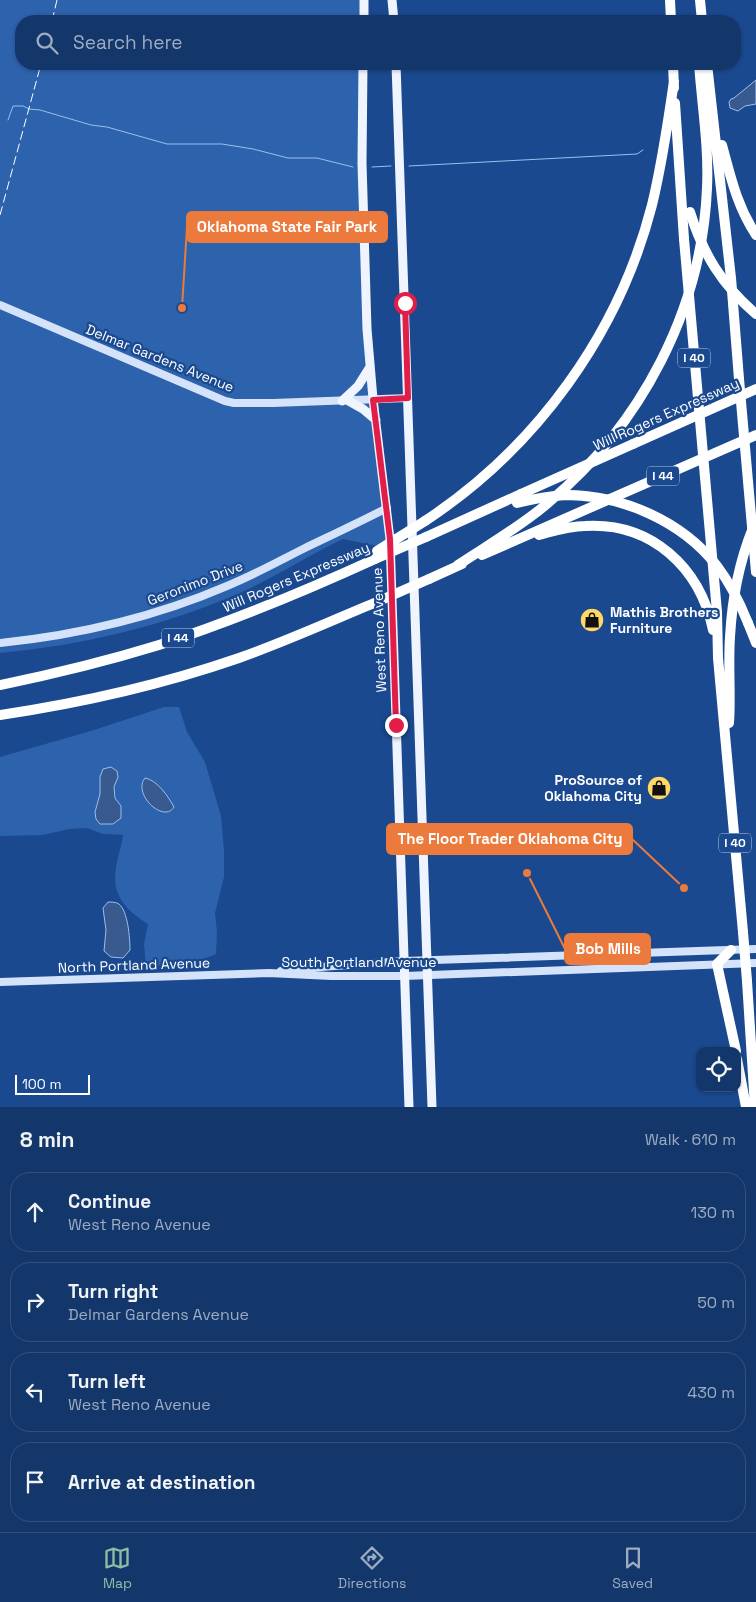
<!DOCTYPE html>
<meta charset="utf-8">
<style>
body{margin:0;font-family:"Space Grotesk",sans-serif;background:#1d3f71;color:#f1f3f6}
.controls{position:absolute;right:15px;bottom:15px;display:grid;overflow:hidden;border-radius:10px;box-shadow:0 1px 4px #0004}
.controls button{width:45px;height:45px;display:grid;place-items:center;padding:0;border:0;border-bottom:1px solid #33517e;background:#14376b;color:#f1f3f6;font:25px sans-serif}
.scale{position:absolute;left:15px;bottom:12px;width:75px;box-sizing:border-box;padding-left:5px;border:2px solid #fff;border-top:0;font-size:14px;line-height:18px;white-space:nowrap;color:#fff;-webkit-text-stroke:4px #1a498f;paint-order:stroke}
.stop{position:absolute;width:15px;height:15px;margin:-11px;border:4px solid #e11d48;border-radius:50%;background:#fff}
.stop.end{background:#e11d48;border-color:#fff;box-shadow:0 1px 5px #0008}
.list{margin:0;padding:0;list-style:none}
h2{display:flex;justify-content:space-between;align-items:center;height:65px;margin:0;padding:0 20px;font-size:21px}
h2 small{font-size:16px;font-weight:400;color:#9dacc1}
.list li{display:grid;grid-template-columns:32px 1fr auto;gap:15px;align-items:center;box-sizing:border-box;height:80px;margin:0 10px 10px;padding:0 10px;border:1px solid #33517e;border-radius:20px}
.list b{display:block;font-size:19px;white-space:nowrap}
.list p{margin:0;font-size:16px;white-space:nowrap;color:#9dacc1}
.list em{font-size:16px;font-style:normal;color:#9dacc1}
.icon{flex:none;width:28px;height:28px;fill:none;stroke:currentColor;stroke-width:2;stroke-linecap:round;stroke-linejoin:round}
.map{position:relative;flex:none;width:756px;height:1107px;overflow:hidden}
.search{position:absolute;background:#14376b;box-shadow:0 1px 4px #0004;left:15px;right:15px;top:15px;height:55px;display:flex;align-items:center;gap:12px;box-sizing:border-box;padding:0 18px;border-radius:20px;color:#9dacc1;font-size:19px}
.sheet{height:425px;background:#14376b}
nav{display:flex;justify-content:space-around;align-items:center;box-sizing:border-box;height:70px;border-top:1px solid #33517e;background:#14376b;font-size:14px;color:#9dacc1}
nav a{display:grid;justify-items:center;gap:2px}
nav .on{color:#8abfa5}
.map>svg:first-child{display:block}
</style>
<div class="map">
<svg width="756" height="1107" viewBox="0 0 756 1107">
<rect width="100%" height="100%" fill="#1a498f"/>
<path fill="#2d62ad" d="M0 0H361V21H21V64H360L359 159 387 541 378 546 343 539C309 555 277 576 242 592 165 626 83 645 0 653Z
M164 707H179L187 732 205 762 221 816 224 851V877L215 913 217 932 216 954C205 961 161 965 146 967L144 944 148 924C123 908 110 893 117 862 119 853 122 844 123 835L103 834 87 828 69 829 43 835 0 836V757L91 731Z"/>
<path fill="#385a8e" stroke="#9abff1" d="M756 80V104L745 106 738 111 730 108 729 102 731 99 734 98Z
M111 767 117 771 118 777 114 787 115 798 121 806V818L113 824H100L96 819 95 812 100 794V777L103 769Z
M145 778C157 780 168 796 174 807 164 824 132 794 145 778Z
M108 902C112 902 116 902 119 904 128 911 130 939 130 950L123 958 111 957 104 951 106 930 103 908Z"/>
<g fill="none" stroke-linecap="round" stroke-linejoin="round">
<path stroke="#9abff1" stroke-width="1" d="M8 120 13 106H23L29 109 40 110 91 125 107 127 167 144H222L253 149 288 158H317L353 167
M409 166 637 154 643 150
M372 167 391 166"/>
<path stroke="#d4e3fa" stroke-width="8" d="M0 305 225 401 234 403H273L408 398
M0 643C78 635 155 617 227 586 254 575 279 561 305 548 332 535 360 522 387 508
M281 971 293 969 404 961 756 949
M0 982 269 973 331 976H404L756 963"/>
<path stroke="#eff4ff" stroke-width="9" d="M392 0 394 21
M364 21V0
M363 64 362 163 367 329 373 399 390 539 409 1107
M396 64 432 1107
M347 400 363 409 376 420
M342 401 358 386 370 367"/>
<path stroke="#fff" stroke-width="10" d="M670 0 671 21
M700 0 702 21
M673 64 674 88
M707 64 731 278 739 379
M675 103 684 239
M722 145C731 178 737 206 756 235
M633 444 756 389
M705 477 717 612 718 658 743 932
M425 521C536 448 619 334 652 205 662 164 668 123 674 81
M539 535C554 531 569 526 585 526 651 522 700 567 713 630
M426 537 521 494
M482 555 756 435
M458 565C488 545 520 527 548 503 641 425 702 310 707 188 709 147 702 105 699 64
M429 579 462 564
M748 623 756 643
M0 685C54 674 107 661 159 645 233 621 305 591 375 559
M0 715C81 703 161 685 239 658 287 641 333 620 379 601
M729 723C731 694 728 666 730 637 732 601 739 562 753 528
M731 950 717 964 736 1051
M747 981 755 1107
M737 1059 746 1107"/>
<path stroke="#fff" stroke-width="1" stroke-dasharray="9 4" stroke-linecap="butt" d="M52 21 57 0
M0 215 41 64"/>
<path stroke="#fff" stroke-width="10" d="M690 212C703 254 722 285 756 314
M684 239 705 477
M739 379 756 572
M521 494 633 444
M517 503C533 499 549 496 566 495 622 495 682 521 717 566 730 583 740 603 748 623
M377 551 425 521
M375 559 426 537
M379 601 429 579
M743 932 747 981"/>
</g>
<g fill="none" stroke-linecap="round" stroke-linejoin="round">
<path stroke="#e11d48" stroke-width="6" d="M396 725 390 539 373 400 408 398 405 303"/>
</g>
<defs>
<g id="shop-disc" transform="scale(1.25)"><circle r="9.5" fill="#ffd865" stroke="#1a498f"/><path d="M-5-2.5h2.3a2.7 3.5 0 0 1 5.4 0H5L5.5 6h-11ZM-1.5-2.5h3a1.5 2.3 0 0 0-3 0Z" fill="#111"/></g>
</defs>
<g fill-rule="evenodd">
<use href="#shop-disc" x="592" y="620"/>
<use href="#shop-disc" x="659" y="788"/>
</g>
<g text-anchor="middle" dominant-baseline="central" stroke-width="4.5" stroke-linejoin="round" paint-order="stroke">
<g fill="#1a498f" stroke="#bac8dd" stroke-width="1">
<rect x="678" y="348.5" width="32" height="19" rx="4"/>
<rect x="647" y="466.5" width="32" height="19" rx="4"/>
<rect x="162" y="628.5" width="32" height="19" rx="4"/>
<rect x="719" y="833.5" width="32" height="19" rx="4"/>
</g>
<g font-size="12" font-weight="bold" fill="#fff">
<text x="694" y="358">I 40</text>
<text x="663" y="476">I 44</text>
<text x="178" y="638">I 44</text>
<text x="735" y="843">I 40</text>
</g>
<g font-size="14" fill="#fff" stroke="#1a498f">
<text transform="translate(160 358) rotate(22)">Delmar Gardens Avenue</text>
<text transform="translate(666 414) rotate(-24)">Will Rogers Expressway</text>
<text transform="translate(296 577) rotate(-23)">Will Rogers Expressway</text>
<text transform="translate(195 583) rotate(-21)">Geronimo Drive</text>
<text transform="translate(379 630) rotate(-92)">West Reno Avenue</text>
<text x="359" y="962">South Portland Avenue</text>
<text transform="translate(134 965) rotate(-2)">North Portland Avenue</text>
</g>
<g font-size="14" font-weight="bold" fill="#fff" stroke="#1a498f" text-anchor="start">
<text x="610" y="612">Mathis Brothers<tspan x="610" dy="16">Furniture</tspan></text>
<text x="642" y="780" text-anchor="end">ProSource of<tspan x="642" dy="16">Oklahoma City</tspan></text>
</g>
</g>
<path fill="none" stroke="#ed7a3d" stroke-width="2" d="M182 308L187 227M684 888L632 839M527 873L565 949"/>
<g fill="#ed7a3d" stroke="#1a498f" stroke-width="2">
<circle cx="182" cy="308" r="5"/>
<circle cx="684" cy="888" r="5"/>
<circle cx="527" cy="873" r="5"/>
</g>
<g fill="#ed7a3d" stroke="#ed7a3d" stroke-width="2">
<rect x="187" y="212" width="200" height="30" rx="5"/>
<rect x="387" y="824" width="245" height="30" rx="5"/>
<rect x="565" y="934" width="85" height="30" rx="5"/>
</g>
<g font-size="15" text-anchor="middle" font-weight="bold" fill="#fff">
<text x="287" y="232">Oklahoma State Fair Park</text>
<text x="510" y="844">The Floor Trader Oklahoma City</text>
<text x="608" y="954">Bob Mills</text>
</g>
</svg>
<div class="controls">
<button><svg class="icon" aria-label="locate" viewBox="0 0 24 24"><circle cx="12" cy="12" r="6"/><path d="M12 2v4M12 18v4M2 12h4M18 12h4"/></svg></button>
</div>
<div class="scale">100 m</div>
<div class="stop" style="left:405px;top:303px"></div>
<div class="stop end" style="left:396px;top:725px"></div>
<div class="search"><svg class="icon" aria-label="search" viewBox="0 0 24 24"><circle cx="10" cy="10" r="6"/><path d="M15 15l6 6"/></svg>Search here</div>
</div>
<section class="sheet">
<h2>8 min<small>Walk · 610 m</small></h2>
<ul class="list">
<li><svg class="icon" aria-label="ahead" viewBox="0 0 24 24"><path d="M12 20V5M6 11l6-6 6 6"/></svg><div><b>Continue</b><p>West Reno Avenue</p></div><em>130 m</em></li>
<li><svg class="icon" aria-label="right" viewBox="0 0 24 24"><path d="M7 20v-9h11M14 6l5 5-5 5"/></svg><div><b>Turn right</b><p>Delmar Gardens Avenue</p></div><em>50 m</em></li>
<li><svg class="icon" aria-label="left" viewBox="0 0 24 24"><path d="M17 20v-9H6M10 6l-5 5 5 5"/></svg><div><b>Turn left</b><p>West Reno Avenue</p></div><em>430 m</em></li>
<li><svg class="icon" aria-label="arrive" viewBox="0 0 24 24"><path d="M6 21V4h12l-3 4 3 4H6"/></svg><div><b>Arrive at destination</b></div></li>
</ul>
</section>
<nav>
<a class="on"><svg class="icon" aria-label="map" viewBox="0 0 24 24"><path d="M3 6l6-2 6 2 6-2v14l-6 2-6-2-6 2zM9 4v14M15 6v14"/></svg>Map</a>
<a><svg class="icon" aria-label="directions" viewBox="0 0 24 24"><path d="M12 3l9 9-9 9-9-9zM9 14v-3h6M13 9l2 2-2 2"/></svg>Directions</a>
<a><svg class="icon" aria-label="saved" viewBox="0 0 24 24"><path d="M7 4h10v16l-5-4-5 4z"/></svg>Saved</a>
</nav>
